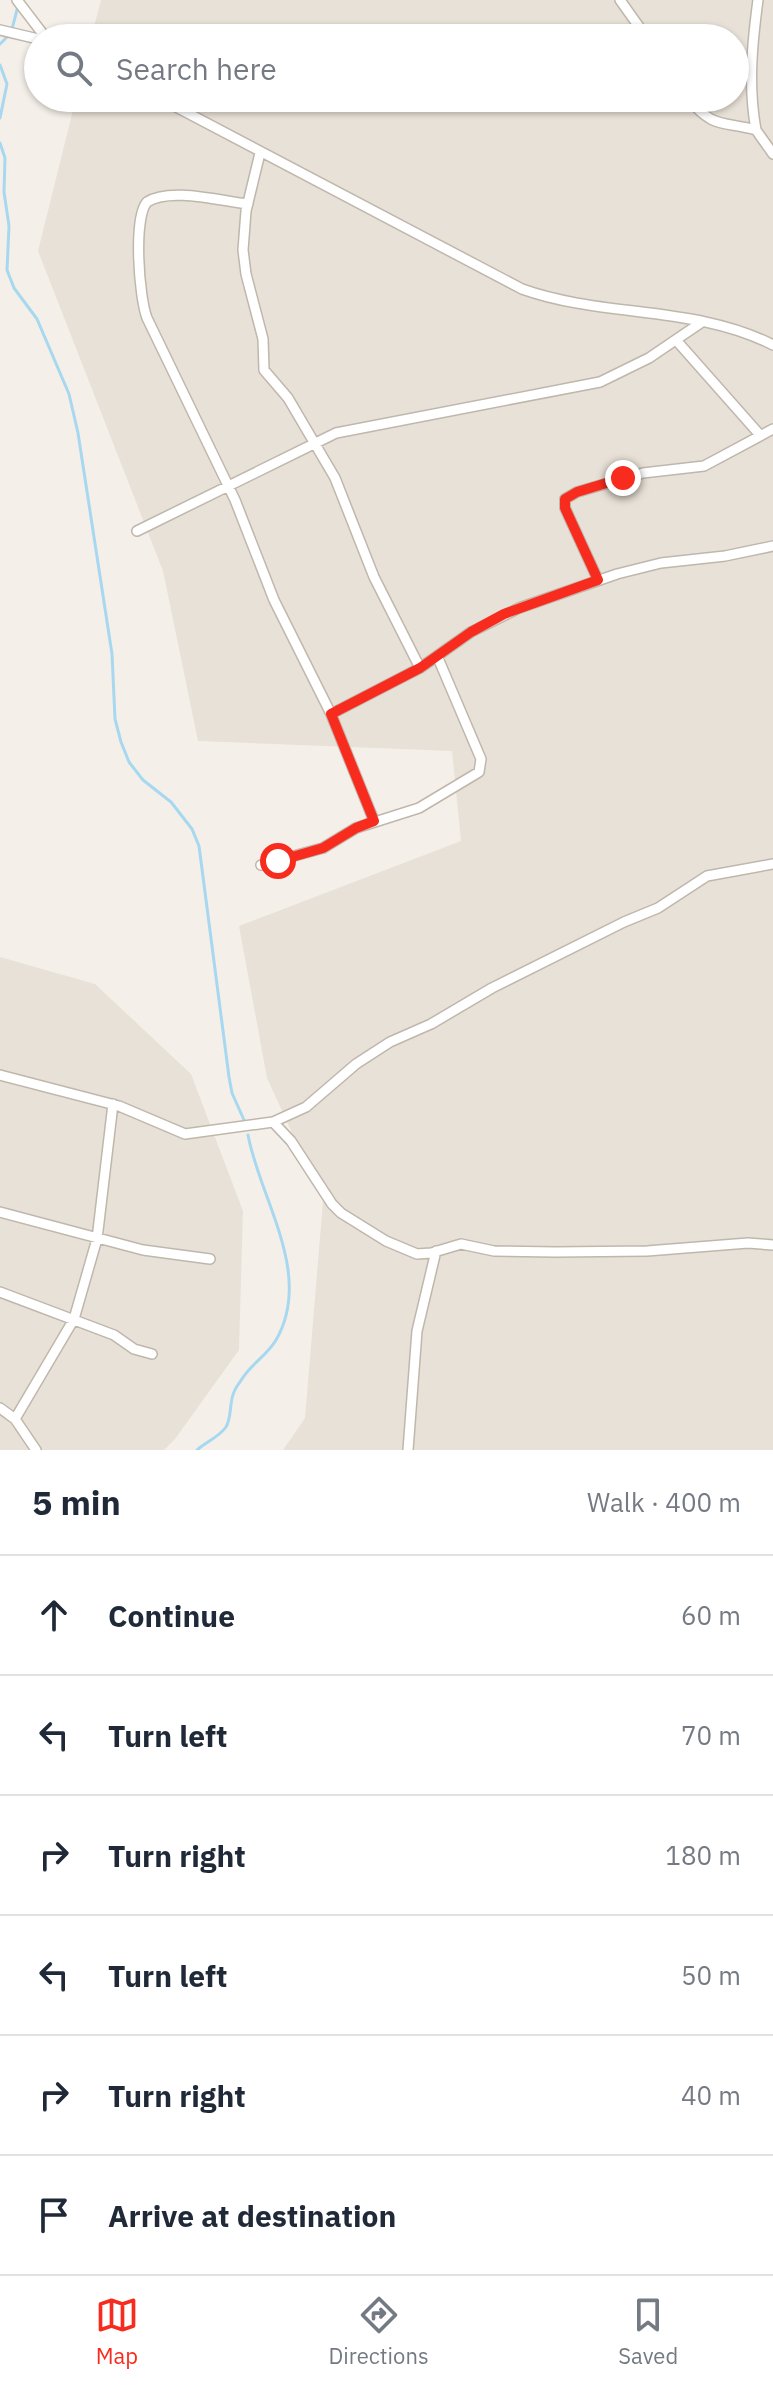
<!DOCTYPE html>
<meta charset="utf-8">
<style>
body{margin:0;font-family:"IBM Plex Sans",sans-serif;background:#f6f6f7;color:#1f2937}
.stop{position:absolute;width:24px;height:24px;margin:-18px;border:6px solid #f72c1e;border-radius:50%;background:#fff}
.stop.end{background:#f72c1e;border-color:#fff;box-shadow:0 2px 8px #0008}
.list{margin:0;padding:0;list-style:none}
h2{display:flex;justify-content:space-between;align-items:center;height:104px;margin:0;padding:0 32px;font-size:34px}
h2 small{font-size:26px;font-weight:400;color:#747a83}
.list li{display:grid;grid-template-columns:52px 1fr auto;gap:24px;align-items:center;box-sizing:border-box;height:120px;padding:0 32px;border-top:2px solid #e0e1e3}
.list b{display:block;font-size:30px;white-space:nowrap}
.list em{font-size:26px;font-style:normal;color:#747a83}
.icon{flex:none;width:44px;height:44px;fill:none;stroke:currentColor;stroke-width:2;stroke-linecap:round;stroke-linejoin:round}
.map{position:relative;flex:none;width:773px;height:1450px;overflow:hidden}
.search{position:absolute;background:#fff;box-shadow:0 2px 6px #0004;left:24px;right:24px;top:24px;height:88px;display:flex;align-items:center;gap:20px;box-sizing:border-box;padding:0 28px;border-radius:44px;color:#747a83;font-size:30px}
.sheet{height:824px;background:#fff}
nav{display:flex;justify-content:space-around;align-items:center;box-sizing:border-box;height:112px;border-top:2px solid #e0e1e3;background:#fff;font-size:22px;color:#747a83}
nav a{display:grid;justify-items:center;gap:4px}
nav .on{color:#f72c1e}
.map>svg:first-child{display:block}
</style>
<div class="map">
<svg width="773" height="1450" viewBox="0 0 773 1450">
<rect width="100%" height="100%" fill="#f4f0e9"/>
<path fill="#e8e1d7" d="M101 0H773V1450H283L305 1418 323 1201 267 1078 239 926 461 841 452 751 198 741 163 571 38 251 76 98H735V38H91Z
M0 957 95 984 191 1074 243 1211 239 1350 175 1439 164 1450H0Z"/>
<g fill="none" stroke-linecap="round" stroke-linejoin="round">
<path stroke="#a7d8f0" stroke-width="3" d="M12 29 18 6
M0 44 8 36
M0 65 7 84 0 118
M0 143 5 158 4 192 9 226 7 270 14 288 37 319 69 394 78 433 112 654 115 719 121 742 129 762 143 780 171 802 192 829 199 846 229 1077 232 1093 244 1120
M197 1450C206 1442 219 1437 226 1427 232 1417 229 1403 234 1392 236 1386 241 1381 244 1376 253 1363 268 1354 276 1340 314 1274 260 1200 248 1135"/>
<g stroke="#c0b7ac" stroke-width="12">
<path id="street" d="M17 0 46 38
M620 0 647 38
M0 30 38 39
M159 98 522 289C603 318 695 305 773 345
M688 98C713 129 722 121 756 130L773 154
M756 130C748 86 752 45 758 0
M260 153 246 211 243 250 246 274 263 339 264 370 288 398 335 478 374 577 420 668
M248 204C220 201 170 187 147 202 133 218 139 297 147 318L235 500 274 600 331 714 374 821
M676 340 760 435
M137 531 336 433 600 382 649 358 702 322
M598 580 565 508V499L577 492 643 473 704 466 773 429
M331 714 420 668 471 632 519 608 617 574 661 563 725 556 773 546
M261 865 323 848 356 828 419 808 479 772 481 759 438 658
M0 1075 119 1106 185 1134 273 1122 306 1107 356 1064 390 1042 431 1024 492 988 624 922 658 908 707 876 773 864
M273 1122 291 1141 332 1204 341 1213 386 1241 417 1254 431 1253 461 1244 494 1251 556 1252 647 1251 748 1243 773 1245
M0 1212 143 1250 210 1259
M0 1292 114 1335 134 1349 152 1354
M0 1408 15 1419 36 1450
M15 1419 74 1319 97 1239 113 1104
M408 1450 417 1331 436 1251"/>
</g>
<use href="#street" stroke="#fff" stroke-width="9"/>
</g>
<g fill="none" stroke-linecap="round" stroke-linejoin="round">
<path stroke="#f72c1e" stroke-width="10" d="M278 861 323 848 356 828 374 821 331 714 420 668 471 632 504 614 598 580 565 508V499L577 492 623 478"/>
</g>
</svg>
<div class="stop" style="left:278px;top:861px"></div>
<div class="stop end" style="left:623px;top:478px"></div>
<div class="search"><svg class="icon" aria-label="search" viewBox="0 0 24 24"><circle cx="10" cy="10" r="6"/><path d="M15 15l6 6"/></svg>Search here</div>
</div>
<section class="sheet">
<h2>5 min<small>Walk · 400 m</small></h2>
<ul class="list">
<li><svg class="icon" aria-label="ahead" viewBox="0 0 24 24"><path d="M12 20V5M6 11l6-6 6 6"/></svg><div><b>Continue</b></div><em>60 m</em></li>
<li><svg class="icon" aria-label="left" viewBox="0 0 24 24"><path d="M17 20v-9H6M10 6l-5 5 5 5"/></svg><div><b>Turn left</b></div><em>70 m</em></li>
<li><svg class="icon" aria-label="right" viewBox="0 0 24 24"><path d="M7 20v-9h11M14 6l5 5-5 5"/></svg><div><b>Turn right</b></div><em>180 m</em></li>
<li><svg class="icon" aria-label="left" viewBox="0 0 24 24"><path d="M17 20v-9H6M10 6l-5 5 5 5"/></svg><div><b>Turn left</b></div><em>50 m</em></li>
<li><svg class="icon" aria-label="right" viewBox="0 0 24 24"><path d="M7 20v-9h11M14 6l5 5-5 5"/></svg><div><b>Turn right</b></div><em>40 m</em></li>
<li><svg class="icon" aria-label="arrive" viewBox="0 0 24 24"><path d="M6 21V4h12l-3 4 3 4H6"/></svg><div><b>Arrive at destination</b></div></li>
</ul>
</section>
<nav>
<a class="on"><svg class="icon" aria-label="map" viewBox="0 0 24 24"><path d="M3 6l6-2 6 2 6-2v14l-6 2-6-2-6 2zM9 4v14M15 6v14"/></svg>Map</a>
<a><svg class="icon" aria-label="directions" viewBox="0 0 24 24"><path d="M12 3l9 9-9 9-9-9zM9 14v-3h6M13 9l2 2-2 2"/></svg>Directions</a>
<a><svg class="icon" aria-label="saved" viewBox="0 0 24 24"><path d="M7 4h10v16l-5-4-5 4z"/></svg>Saved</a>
</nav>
